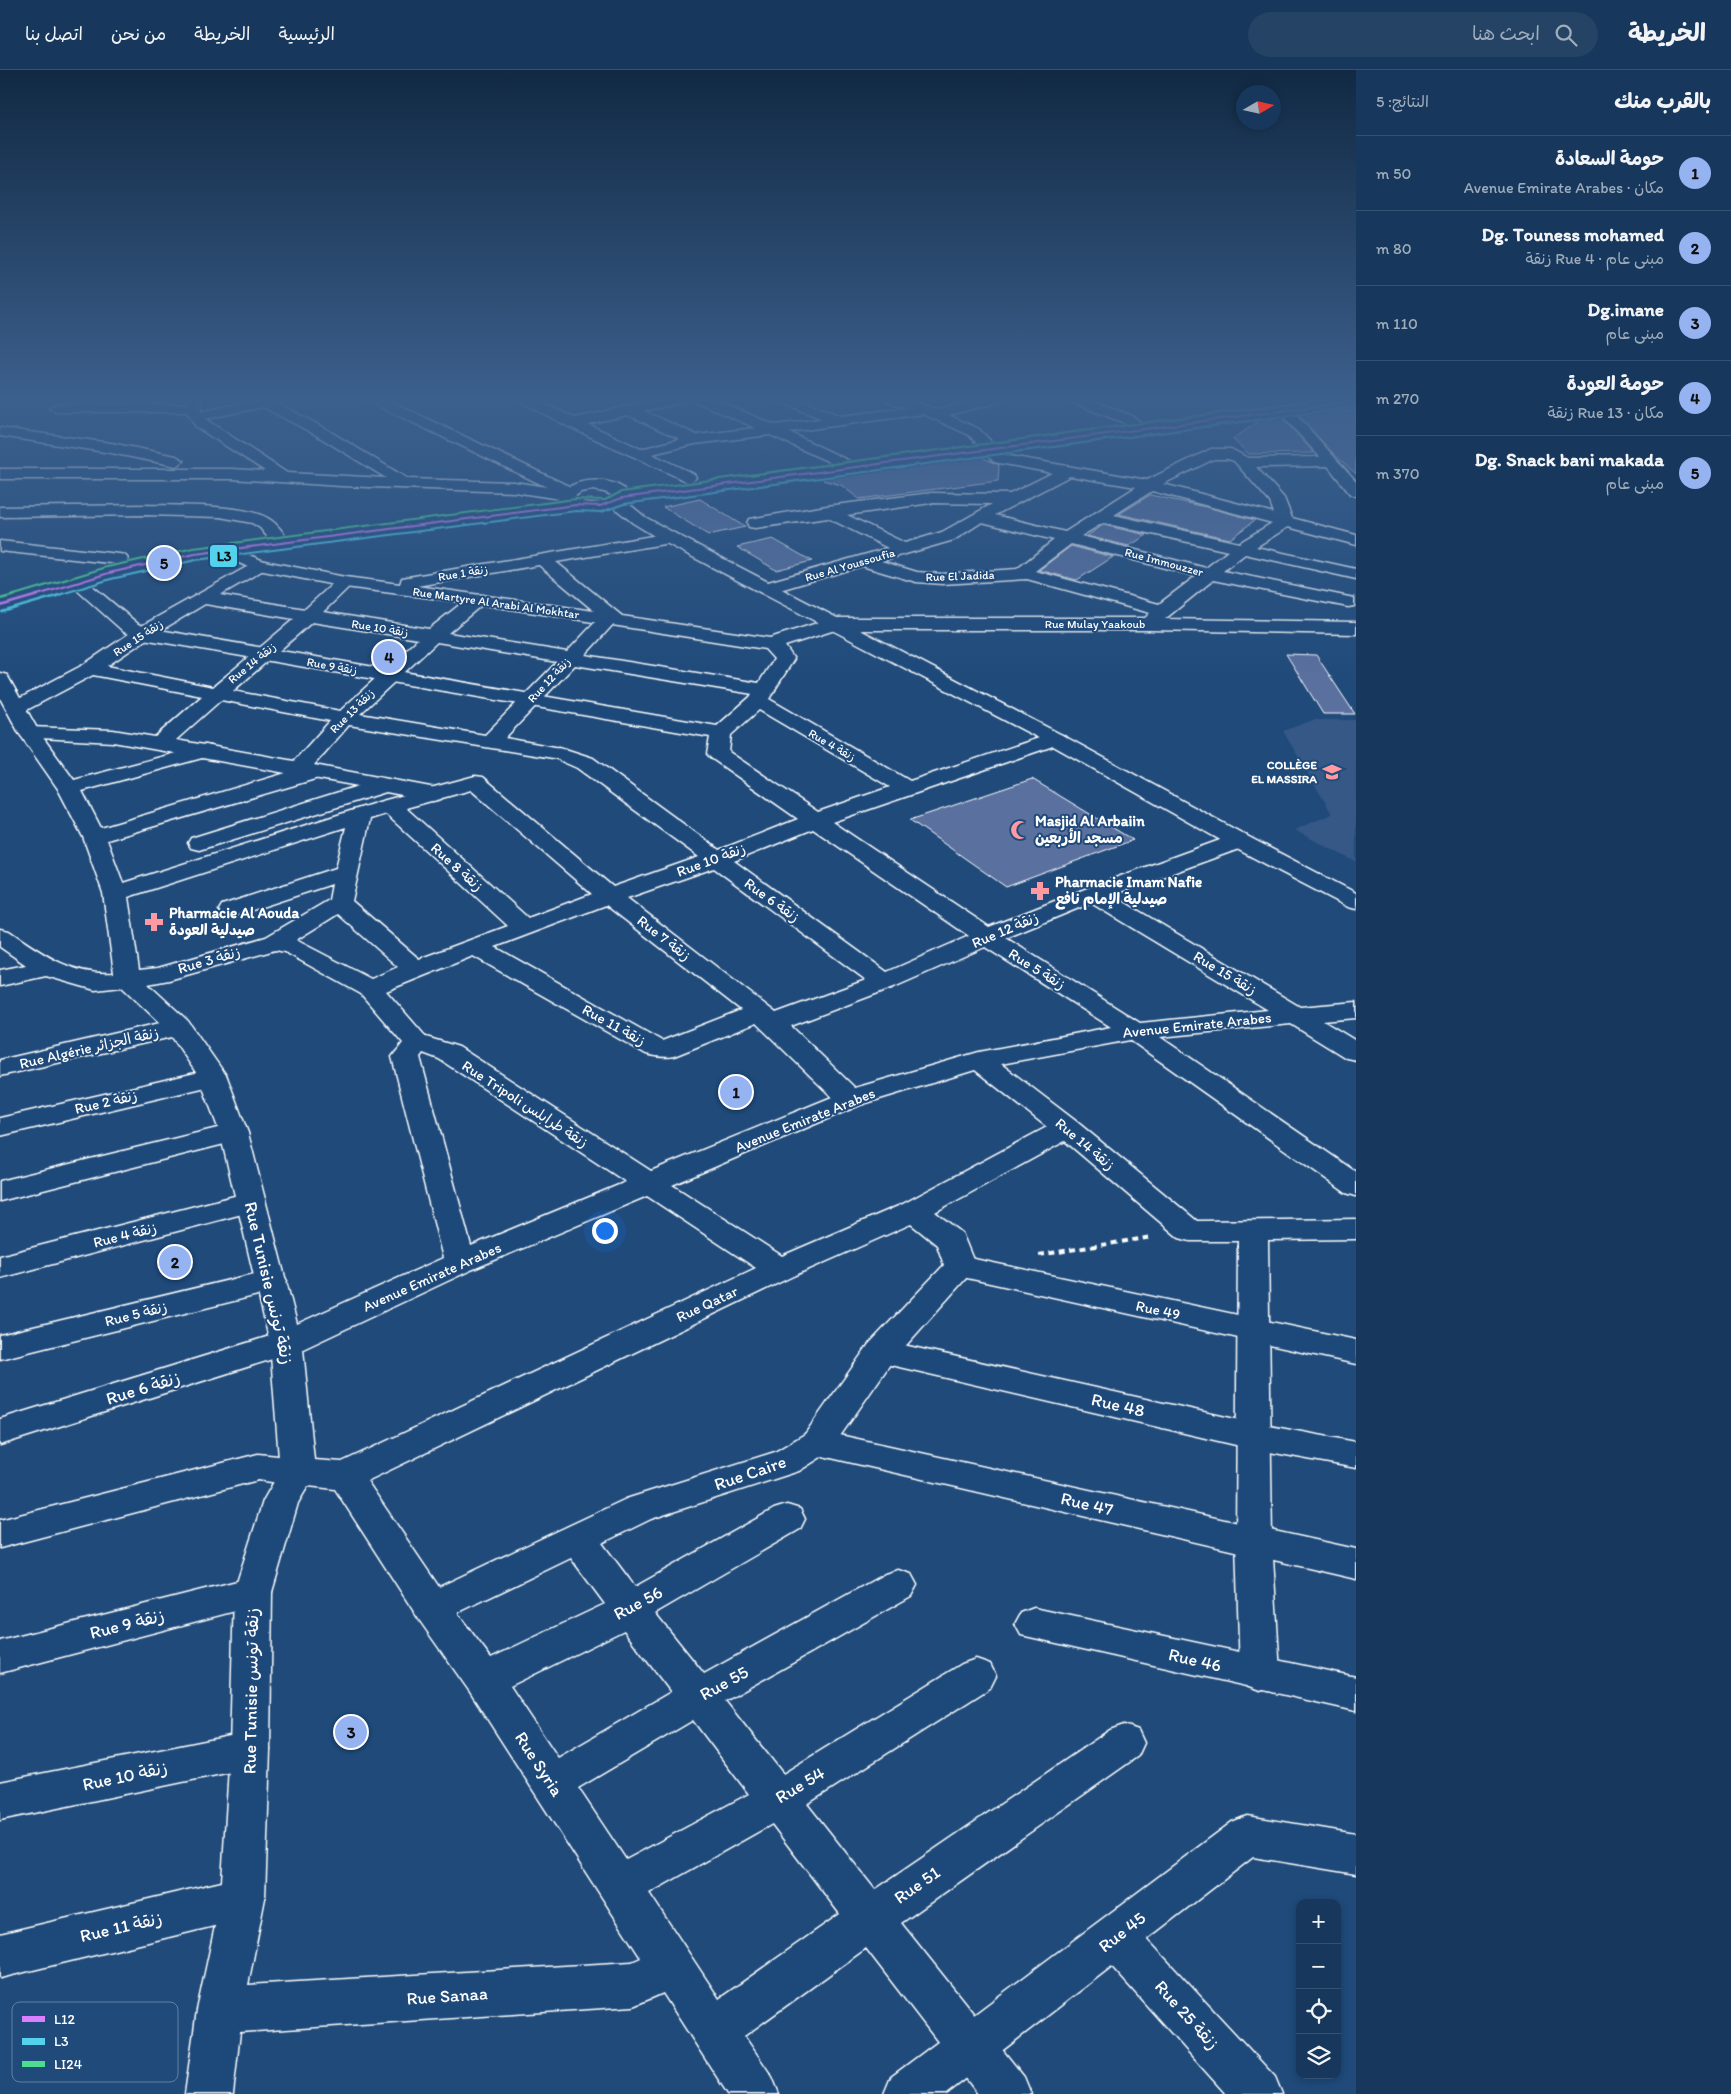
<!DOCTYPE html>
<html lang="ar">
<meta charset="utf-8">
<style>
body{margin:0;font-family:Itim,"Playpen Sans Arabic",sans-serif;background:#244365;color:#f1f3f6;direction:rtl}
.controls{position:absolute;right:15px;bottom:15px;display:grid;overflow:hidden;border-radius:10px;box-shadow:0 2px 8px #0003}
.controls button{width:45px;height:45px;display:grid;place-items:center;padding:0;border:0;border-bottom:1px solid #365272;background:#17385c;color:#f1f3f6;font:25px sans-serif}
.compass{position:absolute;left:1236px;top:15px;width:45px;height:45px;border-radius:50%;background:#17385c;box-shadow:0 2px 8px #0003;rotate:81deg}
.you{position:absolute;left:604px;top:1160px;width:18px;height:18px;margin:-12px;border:4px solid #fff;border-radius:50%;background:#1a73e8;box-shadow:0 0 0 8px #1a73e833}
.badge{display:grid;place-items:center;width:32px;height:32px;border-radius:50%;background:#95b2f1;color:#111;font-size:16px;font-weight:700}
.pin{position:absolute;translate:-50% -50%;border:2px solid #fff;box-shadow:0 1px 5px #0006}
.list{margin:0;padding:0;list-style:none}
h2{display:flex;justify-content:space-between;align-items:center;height:65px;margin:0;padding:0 20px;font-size:21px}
h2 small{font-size:16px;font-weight:400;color:#9eacbb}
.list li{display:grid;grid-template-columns:32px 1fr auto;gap:15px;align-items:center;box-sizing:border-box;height:75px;padding:0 20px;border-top:1px solid #365272}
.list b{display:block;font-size:19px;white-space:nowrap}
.list p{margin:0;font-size:16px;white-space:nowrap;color:#9eacbb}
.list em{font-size:16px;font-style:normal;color:#9eacbb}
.icon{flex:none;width:28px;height:28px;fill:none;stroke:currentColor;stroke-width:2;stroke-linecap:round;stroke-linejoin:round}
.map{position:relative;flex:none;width:1356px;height:2024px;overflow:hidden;direction:ltr}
header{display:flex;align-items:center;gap:30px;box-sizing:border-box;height:70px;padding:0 25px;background:#17385c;border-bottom:1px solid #365272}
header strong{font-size:24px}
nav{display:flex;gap:28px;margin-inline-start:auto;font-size:18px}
.search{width:350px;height:45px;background:#244365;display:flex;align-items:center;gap:12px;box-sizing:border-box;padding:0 18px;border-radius:28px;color:#9eacbb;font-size:19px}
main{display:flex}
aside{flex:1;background:#17385c}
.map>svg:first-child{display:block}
</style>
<header>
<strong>الخريطة</strong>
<div class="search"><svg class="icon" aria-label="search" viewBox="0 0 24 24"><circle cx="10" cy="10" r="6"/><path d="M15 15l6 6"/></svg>ابحث هنا</div>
<nav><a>الرئيسية</a><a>الخريطة</a><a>من نحن</a><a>اتصل بنا</a></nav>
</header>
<main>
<aside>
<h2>بالقرب منك<small>النتائج: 5</small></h2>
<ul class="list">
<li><span class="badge">1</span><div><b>حومة السعادة</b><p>مكان · Avenue Emirate Arabes</p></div><em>50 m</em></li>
<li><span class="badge">2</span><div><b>Dg. Touness mohamed</b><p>مبنى عام · Rue 4 زنقة</p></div><em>80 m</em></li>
<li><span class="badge">3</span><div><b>Dg.imane</b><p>مبنى عام</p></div><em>110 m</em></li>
<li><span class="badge">4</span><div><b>حومة العودة</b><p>مكان · Rue 13 زنقة</p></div><em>270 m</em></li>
<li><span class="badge">5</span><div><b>Dg. Snack bani makada</b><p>مبنى عام</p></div><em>370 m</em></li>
</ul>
</aside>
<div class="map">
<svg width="1356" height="2024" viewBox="0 0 1356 2024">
<rect width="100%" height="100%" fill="#1f4a7a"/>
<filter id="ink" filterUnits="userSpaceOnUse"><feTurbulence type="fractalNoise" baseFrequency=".02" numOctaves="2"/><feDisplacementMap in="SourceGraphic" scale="10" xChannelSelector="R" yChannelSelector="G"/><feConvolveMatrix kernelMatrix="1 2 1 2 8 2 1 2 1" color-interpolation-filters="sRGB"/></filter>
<g filter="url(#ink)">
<path fill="#355887" d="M1313 650H1356V792L1294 760 1332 744 1283 661Z"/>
<path fill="#5a6f9f" stroke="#fff" d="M1356 340V404L1333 383 1298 345Z
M1281 347 1314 383 1249 384 1232 369 1261 350Z
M981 387 999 395 998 411 859 429 841 415 823 410V408Z
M1150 425 1206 437 1255 450 1230 469 1119 444Z
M700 429 745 457 708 465 663 437Z
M1103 455 1147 465 1129 476 1087 466Z
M773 469 812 491 776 500 737 477Z
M1071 476 1113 487 1077 510 1039 500Z
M1286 584 1316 585 1355 644H1323Z
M1032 709 1133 770 1006 817 910 750Z"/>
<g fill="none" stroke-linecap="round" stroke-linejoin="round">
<g stroke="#fff" stroke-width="3">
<path id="pedestrian" d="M259 490 265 491 268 495 265 499 220 525 305 539 339 508H351L354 512 323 542 429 559 472 525H484L487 529 484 533 448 563 567 582 602 545H616L618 549 585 585 765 614 772 616 775 620 772 624 765 626 575 595 505 668 566 679 570 683 566 687 559 689 349 655 314 695 441 719 444 724 441 729 433 731 386 722 199 780 191 778 188 773 191 768 358 716 113 672 22 667 19 663 22 659 29 657 113 660 155 667 202 626 93 605 23 642 16 644 9 642 6 638 9 634 83 595 136 559ZM205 534 294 549 213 617 107 596 150 567ZM312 552 418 569 340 641 233 621ZM437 572 557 592 485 665 360 644ZM221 630 330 651 294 691 176 670Z
M213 999 223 1001 227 1007 223 1013 0 1066V1048Z
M234 1054 244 1057 248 1063 244 1069 0 1131V1111Z
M250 1122 261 1125 265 1132 261 1139 0 1208V1186Z
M960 1186 1356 1270V1294L949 1204 944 1197 949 1190Z
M271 1200 282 1203 287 1211 282 1219 0 1289V1265Z
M286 1261 298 1265 302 1273 298 1281 0 1375V1349Z
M881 1270 1253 1353 1356 1372V1398L1253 1379 869 1290 865 1282 869 1274Z
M817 1360 1356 1479V1509L805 1382 800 1373 805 1364Z
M258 1384 298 1388 310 1392 316 1402 310 1412 298 1416 258 1410 0 1478V1450Z
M253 1507 266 1511 272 1522 266 1533 0 1603V1571Z
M1034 1538 1356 1607V1641L1021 1565 1015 1554 1021 1543Z
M250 1662 264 1667 270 1680 264 1693 250 1698 0 1750V1712Z
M1247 1746 1356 1764V1804L1253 1787 946 2024H884L891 2007 1232 1752Z
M243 1807 258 1813 265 1828 258 1843 243 1849 0 1908V1864Z"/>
</g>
<g stroke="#fff" stroke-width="3">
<path id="minor" d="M188 328H202L201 342 263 328H289L287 331 278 333 326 359 408 409 514 412 566 420 574 425 566 430 514 422 341 416 232 409H0V399H232L265 401 196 357 187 342H56L49 338 56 334H187ZM263 337 316 365 386 408 287 403 205 349Z
M514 328H532L575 348 665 328H691L689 331 644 341 697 365 755 358 695 331 693 328H712L774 355 822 349 779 331 777 328H796L841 346 906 338 887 331 885 328H905L937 340 982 328H1005L1003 331 949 345 979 359 1004 385 1147 410 1211 379H1231L1248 388 1320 387 1277 340 1284 336 1289 337 1356 411V426L1350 424 1328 396 1256 397 1284 428 1292 448 1356 465V475L1288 457 1256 477 1356 499V509L1245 484 1223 501 1354 528V536L1348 537 1213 510 1165 549 1356 552V564L1150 560H835L785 576 794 589 769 629 910 711 1048 665 1055 663 1062 665 1065 669 1062 673 832 752 989 857 1085 819 1231 766 1239 764 1247 766 1250 771 1247 776 1112 825 1300 937 1356 932V948L1323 951 1356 971V990L1346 988 1291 954 1160 967 1356 1102V1126L1346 1123 1130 970 1001 994 1077 1052 1197 1151 1356 1149V1169L1268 1170 1272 1471 1280 1604 1274 1616 1260 1621 1246 1616 1240 1604 1236 1471 1238 1171H1190L1179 1168 1065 1071 935 1142 962 1163 976 1197 893 1290 829 1382 799 1401 651 1449 602 1473 635 1517 774 1439 787 1435 800 1439 805 1449 800 1459 655 1543 704 1604 885 1504 898 1500 911 1504 917 1515 911 1526 725 1631 783 1704 962 1594 976 1589 990 1594 996 1606 990 1618 807 1734 875 1820 1110 1660 1124 1655 1138 1660 1144 1673 1138 1686 901 1853 1024 2007 1031 2024H978L866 1878 744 1966 772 2007 779 2024H728L663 1923 633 1936 240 1962 233 2024H185L197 1940 221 1828 230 1680 234 1522 263 1431 280 1401 270 1273 220 1063 199 1007 172 967 0 1006V990L160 953 122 917 95 920 46 906 0 916V900L26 895 0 877V859L9 861C43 884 71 906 114 903L103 823 83 767 58 719 19 663 0 628V603L7 605 39 662 74 710 206 675 213 677 217 681 213 685 82 721 101 758 306 697 314 696 322 697 325 702 322 707 107 770 123 813 382 731 475 706 483 707 613 817 699 787 577 698 552 687 548 683 552 679 559 677 593 688 719 780 798 749 711 688 707 684 710 667 143 569 124 562 69 513 72 509H84L138 554 148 558 717 656 750 627 774 589 765 579 478 534 345 517 253 499 218 484 215 480 218 476 224 475 264 491 345 507 400 514 402 508 408 507 670 463 676 464 678 468 676 472 556 492 622 546 770 568 833 548H1145L1150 543 1027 509 942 514 916 512 862 496 773 522H761L758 518 761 514 888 478 828 448 755 458 749 457 747 453 749 449 827 436 931 423 1010 424 1052 403 994 392 969 365 923 344 789 362 856 394 859 397 851 402 770 365 695 374 652 384 694 404 696 407 694 410 688 412 567 356ZM628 345 680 369 641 379 588 354ZM1214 389H1228L1234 391 1270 432 1274 443 1163 414ZM1070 406 1136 417 1065 462 995 445ZM1152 421 1272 453 1239 473 1114 445ZM931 433 992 434 942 462 905 473 847 445ZM982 452 1054 470 1017 499 942 504 917 502 881 491 954 470ZM1103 453 1228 481 1206 498 1081 466ZM1071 474 1196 506 1159 534 1035 501ZM539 495 594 541 417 516ZM759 640 890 717 818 742 729 682 731 665ZM471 720 592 824 528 848 406 738ZM386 744 508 856 419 889 352 831 370 749ZM346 757 336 798 222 835 219 840 222 845 231 847 332 814 329 830 266 867 158 898 139 900 128 827ZM813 759 969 866 887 902 734 791ZM714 798 866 910 776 943 627 828ZM1091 833 1268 940 1140 953 1006 868ZM606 835 741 940 662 971 495 877ZM338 844 398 897 371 909 296 870ZM985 877 1111 957 979 982 855 1018 791 956 894 917ZM275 880 285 882 361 924 403 973 392 987 443 1188 297 1254 248 1063 227 1007 188 951 148 914 169 910ZM473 886 646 984C656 986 663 988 674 986L756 953 832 1027 651 1101 459 977 426 967 386 921ZM423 983 439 989 626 1112 471 1176 420 987ZM975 1000 1047 1057 903 1134 782 1186 672 1115 860 1035ZM647 1126 756 1198 342 1392 314 1390 303 1279 471 1200ZM911 1154 937 1175 944 1195 869 1274 805 1364 775 1382 626 1429 439 1517 367 1411 791 1207ZM308 1416 335 1419 420 1551 470 1622 641 1888 632 1892 248 1915 265 1828 270 1680 272 1522 298 1433ZM571 1488 605 1534 491 1588 457 1543ZM624 1560 671 1622 558 1688 510 1616ZM693 1650 749 1724 626 1790 578 1718ZM772 1754 840 1844 719 1929 649 1823Z
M1067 328H1086L1132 346 1149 358 1147 361H1137L1122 352 1069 331Z
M0 358 111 373 176 386 184 391 176 396 111 383 0 366Z
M145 435C173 436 251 433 272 451 279 456 285 465 289 472L287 476H275L260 458 252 453 220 447 145 445 0 447V437Z
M0 471 119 484 125 485 128 489 125 493 119 494 0 481Z
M1115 1846 1131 1852 1275 2007 1282 2024H1226L1099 1882 1093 1867 1099 1852Z"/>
</g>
<g stroke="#fff" stroke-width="3">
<path id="tertiary" d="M366 328H384L575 419 577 422 569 427 563 425 368 331Z
M617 427 623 429 645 447 676 464 1062 665 1247 766 1356 823V839L1348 837 1231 776 1048 673 664 472 633 453 611 435 609 432Z"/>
</g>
<g stroke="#fff" stroke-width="3">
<path id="secondary" d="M1347 328H1356V335L627 432 601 442 575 440 195 489 113 507 0 541V530L103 499 195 479 561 432 557 427C571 407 611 405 628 422ZM592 420 604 422 614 426C602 434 585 436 574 427L581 422Z"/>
</g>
<path stroke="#fff" stroke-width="4" stroke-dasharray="6 4.5" stroke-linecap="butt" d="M1039 1185 1152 1167"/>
<use href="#pedestrian" fill="#1f4a7a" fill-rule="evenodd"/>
<use href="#minor" fill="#1f4a7a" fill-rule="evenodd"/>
<use href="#tertiary" fill="#1f4a7a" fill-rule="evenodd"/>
<use href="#secondary" fill="#1f4a7a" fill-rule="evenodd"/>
<g stroke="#1f4a7a" stroke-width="4">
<path id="bus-1-far1" d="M34 526 109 503 195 484 576 435 600 436 622 428 1356 331"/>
</g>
<g stroke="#1f4a7a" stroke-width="5">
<path id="bus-1" d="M0 536 38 525"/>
</g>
<g stroke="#1f4a7a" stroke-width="4">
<path id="bus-2-far1" d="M55 526 111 509 196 490 576 441 601 442 624 434 1356 337"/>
</g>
<g stroke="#1f4a7a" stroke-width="5">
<path id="bus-2" d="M2 542 60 525"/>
</g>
<g stroke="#1f4a7a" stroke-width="4">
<path id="bus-3-far1" d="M11 526 107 497 194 478 575 429 605 430 621 422 1331 328"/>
</g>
<g stroke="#1f4a7a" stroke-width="5">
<path id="bus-3" d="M0 529 15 525"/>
</g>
<use href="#bus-1-far1" stroke="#d880ff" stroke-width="2"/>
<use href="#bus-1" stroke="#d880ff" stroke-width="2.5"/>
<use href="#bus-2-far1" stroke="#53d2ee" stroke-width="2"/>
<use href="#bus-2" stroke="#53d2ee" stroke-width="2.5"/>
<use href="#bus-3-far1" stroke="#4ddb92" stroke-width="2"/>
<use href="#bus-3" stroke="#4ddb92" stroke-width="2.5"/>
</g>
</g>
<linearGradient id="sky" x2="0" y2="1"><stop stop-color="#112943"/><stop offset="0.54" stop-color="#3c608d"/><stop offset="1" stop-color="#3c608d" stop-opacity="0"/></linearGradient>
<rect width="1356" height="611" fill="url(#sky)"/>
<defs>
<g id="school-bare" transform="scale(1.5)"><path d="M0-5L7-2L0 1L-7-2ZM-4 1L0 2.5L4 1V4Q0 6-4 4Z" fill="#ff9aa2" stroke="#1f4a7a" stroke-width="2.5" paint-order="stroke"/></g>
<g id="mosque-bare" transform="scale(1.5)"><path d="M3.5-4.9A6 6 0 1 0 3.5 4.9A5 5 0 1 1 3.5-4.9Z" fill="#ff9aa2" stroke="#1f4a7a" stroke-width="2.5" paint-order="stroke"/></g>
<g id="pharmacy-bare" transform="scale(1.5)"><path d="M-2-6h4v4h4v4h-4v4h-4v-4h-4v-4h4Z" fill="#ff9aa2" stroke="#1f4a7a" stroke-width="2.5" paint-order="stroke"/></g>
</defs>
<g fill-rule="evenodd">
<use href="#school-bare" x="1332" y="702"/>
<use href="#mosque-bare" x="1020" y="760"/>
<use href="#pharmacy-bare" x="1040" y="821"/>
<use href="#pharmacy-bare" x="154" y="852"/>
</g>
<g text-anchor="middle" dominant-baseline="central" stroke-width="4" stroke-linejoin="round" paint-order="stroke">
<g font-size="12" fill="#fff" stroke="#1f4a7a">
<text transform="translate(1164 492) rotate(15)">Rue Immouzzer</text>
<text transform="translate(850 495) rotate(-16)">Rue Al Youssoufia</text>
<text transform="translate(463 503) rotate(-9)">Rue 1 زنقة</text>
<text transform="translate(960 506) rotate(-2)">Rue El Jadida</text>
<text transform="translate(496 533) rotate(8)">Rue Martyre Al Arabi Al Mokhtar</text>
<text x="1095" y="554">Rue Mulay Yaakoub</text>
<text transform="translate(380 558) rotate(9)">Rue 10 زنقة</text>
<text transform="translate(138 568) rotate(-33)">Rue 15 زنقة</text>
<text transform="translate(252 593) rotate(-39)">Rue 14 زنقة</text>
<text transform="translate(332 596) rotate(10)">Rue 9 زنقة</text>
<text transform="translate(549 610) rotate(-47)">Rue 12 زنقة</text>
<text transform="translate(352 641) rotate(-45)">Rue 13 زنقة</text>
<text transform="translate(832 675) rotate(30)">Rue 4 زنقة</text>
</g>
<g font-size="12" font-weight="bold" fill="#fff" stroke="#1f4a7a" text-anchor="end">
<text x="1317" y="695">COLLÈGE<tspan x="1317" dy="14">EL MASSIRA</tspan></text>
</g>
<g font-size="15" font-weight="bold" fill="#fff" stroke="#1f4a7a" text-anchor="start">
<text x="1035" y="751">Masjid Al Arbaiin<tspan x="1035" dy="17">مسجد الأربعين</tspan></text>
<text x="1055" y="812">Pharmacie Imam Nafie<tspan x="1055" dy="17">صيدلية الإمام نافع</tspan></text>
<text x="169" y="843">Pharmacie Al Aouda<tspan x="169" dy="17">صيدلية العودة</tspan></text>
</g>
<g font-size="15" fill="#fff" stroke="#1f4a7a">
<text transform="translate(711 790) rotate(-20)">Rue 10 زنقة</text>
<text transform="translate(457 797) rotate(42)">Rue 8 زنقة</text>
<text transform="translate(772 830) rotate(36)">Rue 6 زنقة</text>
<text transform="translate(1005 860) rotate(-23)">Rue 12 زنقة</text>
<text transform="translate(664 868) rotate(38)">Rue 7 زنقة</text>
<text transform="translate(209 890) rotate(-16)">Rue 3 زنقة</text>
<text transform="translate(1037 899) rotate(32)">Rue 5 زنقة</text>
<text transform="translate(1225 903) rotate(31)">Rue 15 زنقة</text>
<text transform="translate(614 955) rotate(29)">Rue 11 زنقة</text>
<text transform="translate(1197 955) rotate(-6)">Avenue Emirate Arabes</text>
<text transform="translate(89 978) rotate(-13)">Rue Algérie زنقة الجزائر</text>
<text transform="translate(106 1032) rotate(-13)">Rue 2 زنقة</text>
<text transform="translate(525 1034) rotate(33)">Rue Tripoli زنقة طرابلس</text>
<text transform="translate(805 1050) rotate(-22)">Avenue Emirate Arabes</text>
<text transform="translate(1085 1074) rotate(40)">Rue 14 زنقة</text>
<text transform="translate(125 1165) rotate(-14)">Rue 4 زنقة</text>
<text transform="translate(432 1207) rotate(-24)">Avenue Emirate Arabes</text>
<text transform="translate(707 1234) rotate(-25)">Rue Qatar</text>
<text transform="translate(1158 1240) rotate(12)">Rue 49</text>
<text transform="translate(136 1244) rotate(-14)">Rue 5 زنقة</text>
</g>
<g font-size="18" fill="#fff" stroke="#1f4a7a">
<text transform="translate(269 1213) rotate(77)">Rue Tunisie زنقة تونس</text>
<text transform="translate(143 1318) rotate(-17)">Rue 6 زنقة</text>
<text transform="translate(1118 1335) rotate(13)">Rue 48</text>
<text transform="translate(750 1403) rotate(-19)">Rue Caire</text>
<text transform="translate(1087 1434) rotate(13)">Rue 47</text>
<text transform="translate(638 1533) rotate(-28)">Rue 56</text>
<text transform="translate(127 1554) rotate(-14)">Rue 9 زنقة</text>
<text transform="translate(1195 1590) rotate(13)">Rue 46</text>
<text transform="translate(724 1613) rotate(-29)">Rue 55</text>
<text transform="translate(251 1621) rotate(-89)">Rue Tunisie زنقة تونس</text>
<text transform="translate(539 1694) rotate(57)">Rue Syria</text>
<text transform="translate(125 1706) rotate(-12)">Rue 10 زنقة</text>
<text transform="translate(800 1715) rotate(-31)">Rue 54</text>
<text transform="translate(917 1815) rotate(-35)">Rue 51</text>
<text transform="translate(121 1857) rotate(-13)">Rue 11 زنقة</text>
<text transform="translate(1122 1862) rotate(-38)">Rue 45</text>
<text transform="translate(447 1926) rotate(-4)">Rue Sanaa</text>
<text transform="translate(1187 1945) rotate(48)">Rue 25 زنقة</text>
</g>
</g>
<rect x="12" y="1932" width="166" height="80" rx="8" fill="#1f4a7a" stroke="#6280a2" stroke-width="1"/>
<rect x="22" y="1946" width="23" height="6" fill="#d880ff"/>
<rect x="22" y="1968" width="23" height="7" fill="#53d2ee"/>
<rect x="22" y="1991" width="23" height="6" fill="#4ddb92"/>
<g font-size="14" fill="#fff">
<text x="54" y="1954">L12</text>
<text x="54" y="1976">L3</text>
<text x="54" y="1999">LI24</text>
</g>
<rect stroke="#1f4a7a" stroke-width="2" x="209" y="474" width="29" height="24" rx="5" fill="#53d2ee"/>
<g font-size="14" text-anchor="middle" font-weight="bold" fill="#111">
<text x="224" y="491">L3</text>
</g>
</svg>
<div class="controls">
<button>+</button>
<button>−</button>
<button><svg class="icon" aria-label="locate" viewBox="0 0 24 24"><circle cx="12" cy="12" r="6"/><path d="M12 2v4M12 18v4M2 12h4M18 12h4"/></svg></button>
<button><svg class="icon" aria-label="layers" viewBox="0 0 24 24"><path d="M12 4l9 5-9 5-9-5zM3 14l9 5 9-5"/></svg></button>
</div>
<svg class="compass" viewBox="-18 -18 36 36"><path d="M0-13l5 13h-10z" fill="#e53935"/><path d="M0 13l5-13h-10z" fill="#9eacbb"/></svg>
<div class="you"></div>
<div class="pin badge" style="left:736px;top:1022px">1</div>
<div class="pin badge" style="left:175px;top:1192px">2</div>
<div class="pin badge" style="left:351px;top:1662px">3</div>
<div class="pin badge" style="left:389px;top:587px">4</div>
<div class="pin badge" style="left:164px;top:493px">5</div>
</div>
</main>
